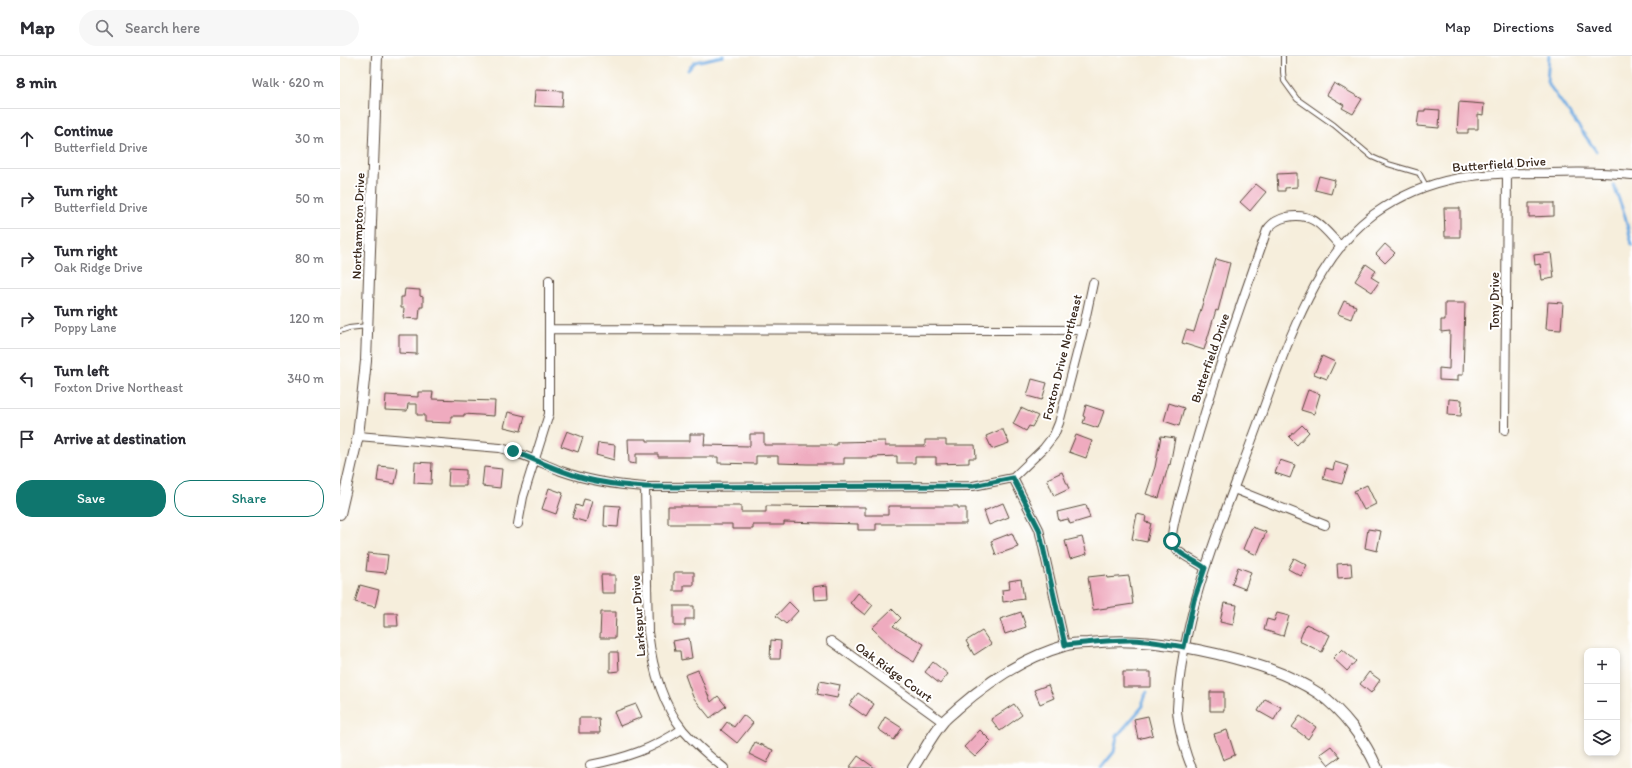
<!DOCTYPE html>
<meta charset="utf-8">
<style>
body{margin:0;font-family:Itim,sans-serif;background:#f7f7f7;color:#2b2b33}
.controls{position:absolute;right:12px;bottom:12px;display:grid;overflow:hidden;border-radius:8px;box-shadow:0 2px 6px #0003}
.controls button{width:36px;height:36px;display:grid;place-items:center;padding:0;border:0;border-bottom:1px solid #e1e1e2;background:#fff;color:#2b2b33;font:20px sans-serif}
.stop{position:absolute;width:12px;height:12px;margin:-9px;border:3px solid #0f766e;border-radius:50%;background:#fff}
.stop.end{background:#0f766e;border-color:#fff;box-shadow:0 1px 4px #0008}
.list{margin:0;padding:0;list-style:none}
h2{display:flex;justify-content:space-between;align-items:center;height:52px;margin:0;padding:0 16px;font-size:17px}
h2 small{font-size:13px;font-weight:400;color:#7c7c81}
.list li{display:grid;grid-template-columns:26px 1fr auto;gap:12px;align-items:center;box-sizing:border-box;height:60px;padding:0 16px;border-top:1px solid #e1e1e2}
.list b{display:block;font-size:15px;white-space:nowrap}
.list p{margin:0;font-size:13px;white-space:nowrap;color:#7c7c81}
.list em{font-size:13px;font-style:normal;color:#7c7c81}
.actions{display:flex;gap:8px;padding:12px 16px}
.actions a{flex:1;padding:9px 0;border:1px solid #0f766e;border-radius:16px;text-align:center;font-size:14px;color:#0f766e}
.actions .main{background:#0f766e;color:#fff}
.icon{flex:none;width:22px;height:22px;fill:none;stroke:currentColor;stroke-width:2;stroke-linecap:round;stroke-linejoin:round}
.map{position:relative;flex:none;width:1292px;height:712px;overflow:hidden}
header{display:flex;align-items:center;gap:24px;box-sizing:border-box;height:56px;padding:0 20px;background:#fff;border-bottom:1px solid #e1e1e2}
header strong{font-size:19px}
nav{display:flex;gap:22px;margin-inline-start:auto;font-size:14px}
.search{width:280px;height:36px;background:#f7f7f7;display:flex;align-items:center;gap:10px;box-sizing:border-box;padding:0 14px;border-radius:22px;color:#7c7c81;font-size:15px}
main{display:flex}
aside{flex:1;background:#fff}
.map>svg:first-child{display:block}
</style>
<header>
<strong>Map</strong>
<div class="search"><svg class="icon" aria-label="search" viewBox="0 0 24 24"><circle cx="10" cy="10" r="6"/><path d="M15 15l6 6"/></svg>Search here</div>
<nav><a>Map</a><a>Directions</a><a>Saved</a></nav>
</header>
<main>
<aside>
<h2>8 min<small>Walk · 620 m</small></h2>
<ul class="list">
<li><svg class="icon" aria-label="ahead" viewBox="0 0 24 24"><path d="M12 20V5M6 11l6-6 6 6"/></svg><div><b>Continue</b><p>Butterfield Drive</p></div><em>30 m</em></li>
<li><svg class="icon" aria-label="right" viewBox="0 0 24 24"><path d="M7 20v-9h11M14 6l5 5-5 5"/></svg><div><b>Turn right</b><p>Butterfield Drive</p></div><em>50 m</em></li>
<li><svg class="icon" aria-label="right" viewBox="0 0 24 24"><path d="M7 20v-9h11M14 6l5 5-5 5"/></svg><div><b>Turn right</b><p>Oak Ridge Drive</p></div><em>80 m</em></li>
<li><svg class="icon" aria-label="right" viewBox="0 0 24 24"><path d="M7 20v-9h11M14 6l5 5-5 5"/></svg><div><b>Turn right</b><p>Poppy Lane</p></div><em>120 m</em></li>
<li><svg class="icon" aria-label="left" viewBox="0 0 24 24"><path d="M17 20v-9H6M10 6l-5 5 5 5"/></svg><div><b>Turn left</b><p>Foxton Drive Northeast</p></div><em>340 m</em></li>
<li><svg class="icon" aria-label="arrive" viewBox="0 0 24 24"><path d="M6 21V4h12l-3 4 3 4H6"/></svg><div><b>Arrive at destination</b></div></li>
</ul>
<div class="actions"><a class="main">Save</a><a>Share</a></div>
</aside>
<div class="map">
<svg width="1292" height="712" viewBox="0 0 1292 712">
<rect width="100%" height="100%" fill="#fff"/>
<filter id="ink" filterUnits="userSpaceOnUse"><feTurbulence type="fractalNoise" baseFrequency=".025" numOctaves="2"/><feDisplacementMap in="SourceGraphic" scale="8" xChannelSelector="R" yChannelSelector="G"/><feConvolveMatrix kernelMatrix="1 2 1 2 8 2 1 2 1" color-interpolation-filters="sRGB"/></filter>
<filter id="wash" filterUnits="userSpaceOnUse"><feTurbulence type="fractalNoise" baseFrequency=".012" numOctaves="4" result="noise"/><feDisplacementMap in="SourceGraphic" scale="16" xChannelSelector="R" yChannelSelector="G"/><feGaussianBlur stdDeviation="0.9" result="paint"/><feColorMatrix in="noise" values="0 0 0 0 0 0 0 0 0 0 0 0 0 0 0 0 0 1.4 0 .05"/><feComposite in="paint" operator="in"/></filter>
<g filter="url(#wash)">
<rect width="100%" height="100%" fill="#f6eedc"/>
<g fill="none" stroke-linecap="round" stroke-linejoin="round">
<path stroke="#73ade3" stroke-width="3" d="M1209 0 1207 26 1256 95
M348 14 355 6 383 0
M1274 130 1285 160 1292 189
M761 712 774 696 777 680 803 650V643L807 636"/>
</g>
<g id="blocks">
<path fill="#efabbf" d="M994 27 1022 43 1013 58 1002 52 1004 49 987 39Z
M195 34 223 35 222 51 194 50Z
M1119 46 1144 48 1143 59 1138 58V73H1128V77H1117Z
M1085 53 1100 54 1099 72 1077 70 1079 55H1085Z
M957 117V131L945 132V135H938L937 118Z
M979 120 995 124 991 138 975 134Z
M916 128 926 136 910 155 900 146Z
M1189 147H1214V160L1189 161Z
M1104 152H1120V181H1105Z
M1045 188 1055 197 1045 207 1036 198Z
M1211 197 1214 222 1202 224 1200 208 1195 209 1194 199Z
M876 203 890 207 878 255 876 254 864 294 842 287 846 274 854 276Z
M1026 208 1036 215 1031 221 1039 226 1032 236 1015 225Z
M65 233 80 234V240L83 241V251H80L79 263 63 262 64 252H61V241H64Z
M1004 245 1016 250 1011 263 998 258Z
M1208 246 1223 247 1221 274 1206 273Z
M1105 247H1125L1123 319H1118V325L1099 324V312L1109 313 1110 275 1101 276V264H1105Z
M59 279H77V298L59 297Z
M982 300 995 306 987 323 974 318Z
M692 323 707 327 702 344 687 340Z
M968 334 980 338 974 358 961 354Z
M78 336H93L92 343 155 345 154 360 124 358V360H111V367L85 366V359H77V348H68L67 355 45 354 46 339 78 341Z
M1109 343 1122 344 1121 360 1108 359Z
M829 347 844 352 839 370 824 365Z
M746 349 764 355 758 372 743 367 745 361 743 360Z
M681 352 698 360 692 371 689 370 686 375 673 368Z
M168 356 185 360 181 375 164 371Z
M962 369 969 376 957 389 949 381Z
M660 374H663L669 387 652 393 646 380Z
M227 375 243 381 238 396 221 390Z
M350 378H365L364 389 410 390V378H424V389H497V386L545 385V390H585V384H606V389H635L636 402H629V407L596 408V401H575V407H557V400L533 401V402H504V408H467L438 407V400H416V408L378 407V401H318V398H296V408L289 407 288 383H307V385H350Z
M736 379 752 385 746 402 729 396Z
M821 380 835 382 830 409 829 408 819 442 806 438 815 411Z
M258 387 275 389 274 404 256 399Z
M940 404 955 409 950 422 935 417Z
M75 406 92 407 91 428 74 427Z
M995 406 1008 410 1002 428 983 423 986 412 993 414Z
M39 410 58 412 55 428 37 425Z
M144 411 162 413 160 432 142 430Z
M109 413 126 414V430H108Z
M722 416 729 433 714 440 707 423Z
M1027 429 1036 448 1024 454 1014 435Z
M209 432 223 437 216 458 202 453Z
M244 443 252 445 246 466 232 462 236 449 242 451Z
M663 447 669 461 649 469 644 455Z
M265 449 280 450 278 471 264 470Z
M746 449 750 462 730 468 728 463 719 465 717 456Z
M328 450H401V456H426V450L525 451V459H548V450H618V452H626V468H536V474H518V468L444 466V469H413V473H392V468H328Z
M797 458 806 460 805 466 811 467 807 486 792 483Z
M912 471 926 476 917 499 903 493Z
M1028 473 1041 475 1037 495 1025 492Z
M672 477 678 491 656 499 651 485Z
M742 481 747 498 730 503 725 485Z
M28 497 48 499 46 517 26 515Z
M954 502 967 509 961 520 948 513Z
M1011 507 1012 521 998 522 997 508Z
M898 511 911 516 905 533 892 528Z
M334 516H354V529H344V535H334Z
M261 519H275V537H262Z
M766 519 767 522 789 520 793 548 753 554 748 521Z
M681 523 684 543 663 546 662 534 670 533 669 525Z
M20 529 39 534 35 551 15 546Z
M487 529 488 543 474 544 473 531Z
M518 537 533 549 525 559 510 547Z
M449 546 458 555 446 568 436 560Z
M884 547 897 549 893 569 880 566Z
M334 550H354V563H345V570H334Z
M552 553 561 562 553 570 584 588 574 606 556 595 532 572Z
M261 556H276L275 582H260Z
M681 556 686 571 665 578 660 563Z
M44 557H57L58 570H44Z
M937 557 949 560 943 580 924 574 927 563 934 565Z
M966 568 990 579 982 596 959 585Z
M642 575 651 588 634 599 626 585Z
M349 582 352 602 341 604 340 595H335L333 585Z
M431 584 441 585 440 603H430Z
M1002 593 1016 605 1007 615 993 602Z
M270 596H278L279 615 270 616Z
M593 606 608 618 600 628 585 616Z
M358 614 371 646 378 640 386 650 370 662 353 641 345 619Z
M783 616H811V631H783Z
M1029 616 1040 624 1031 637 1020 628Z
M480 625 500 629 497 642 477 638Z
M708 629 714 642 700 648 694 634Z
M870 636H884V655H870Z
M518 637 534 648 526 661 509 649Z
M925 643 941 651 934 664 918 655Z
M296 648 302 661 280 670 274 656Z
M674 648 682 659 660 675 651 663Z
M403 659 413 667 397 687 381 674 387 666 394 671Z
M808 660 813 679 798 683 794 663Z
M960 660 976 671 968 683 952 671Z
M545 661 562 672 554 684 538 673Z
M239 662H259L260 677H239Z
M640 674 651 685 635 701 624 691Z
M887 674 895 699 883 704 874 678Z
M415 686 433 694 427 707 409 698Z
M991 690 1000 701 989 709 980 698Z
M518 700 535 712H509Z"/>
</g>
</g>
<g filter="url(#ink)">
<use href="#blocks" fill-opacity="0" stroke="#57473a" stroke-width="1"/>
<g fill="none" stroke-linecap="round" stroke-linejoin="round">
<g stroke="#57473a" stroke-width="6">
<path id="service" d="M943 0V16L944 25 957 43 994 69 1032 101 1048 108 1079 117 1086 130
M0 275 9 272 27 270"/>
</g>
<g stroke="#57473a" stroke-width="10">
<path id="minor" d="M209 273 743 274
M1165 374 1167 117
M18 380 160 392C182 397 201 407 221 415 249 425 276 429 305 431L633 430 673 422 704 392 714 379 719 367 743 274 753 227
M673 422 699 473 725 589
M305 431 308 576C312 609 322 648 343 674 355 688 369 700 384 712
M894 433 985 469
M178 468 183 441 209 358V224
M865 512C857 506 834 496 832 487 830 478 840 443 843 433 866 345 897 260 927 174 932 166 939 163 947 161 974 155 985 174 1001 191
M491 585 603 666
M250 709C285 702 313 693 342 673
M852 712C846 701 837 666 837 653 842 557 880 470 913 381 940 310 970 204 1034 158 1092 117 1142 117 1209 117 1237 116 1264 116 1292 119"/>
</g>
<g stroke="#57473a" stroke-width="12">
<path id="tertiary" d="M0 458 18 380 26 305 37 0
M573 712C583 697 591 680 603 666 607 661 613 657 618 652 649 625 685 601 724 590 732 587 741 587 748 587 793 582 834 588 877 598 913 607 946 616 978 637 1003 655 1025 684 1037 712"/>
</g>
<use href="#service" stroke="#fff" stroke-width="4"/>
<use href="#minor" stroke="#fff" stroke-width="8"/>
<use href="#tertiary" stroke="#fff" stroke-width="10"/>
</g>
</g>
<g fill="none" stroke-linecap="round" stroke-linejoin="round" filter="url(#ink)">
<path stroke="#0f766e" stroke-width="5" d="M173 395C200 406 227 419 256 425 272 428 289 430 306 431L633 430 673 422 699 473 725 589C747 587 768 584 790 584 808 584 826 588 844 591L854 544 865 512C855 504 835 498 832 485"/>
</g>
<g text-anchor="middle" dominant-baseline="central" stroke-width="4" stroke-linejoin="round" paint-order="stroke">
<g font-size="13" fill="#3b2a1e" stroke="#fff">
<text transform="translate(1159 108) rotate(-4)">Butterfield Drive</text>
<text transform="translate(18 170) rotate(-88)">Northampton Drive</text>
<text transform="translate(1154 245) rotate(-90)">Tony Drive</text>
<text transform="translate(722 301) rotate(-76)">Foxton Drive Northeast</text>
<text transform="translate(870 302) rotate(-71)">Butterfield Drive</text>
<text transform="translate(298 560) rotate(-94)">Larkspur Drive</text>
<text transform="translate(554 616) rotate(36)">Oak Ridge Court</text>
</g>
</g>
</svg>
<div class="controls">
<button>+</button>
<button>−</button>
<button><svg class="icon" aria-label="layers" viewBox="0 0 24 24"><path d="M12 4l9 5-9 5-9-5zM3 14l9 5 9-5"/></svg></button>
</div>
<div class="stop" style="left:832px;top:485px"></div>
<div class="stop end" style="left:173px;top:395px"></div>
</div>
</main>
